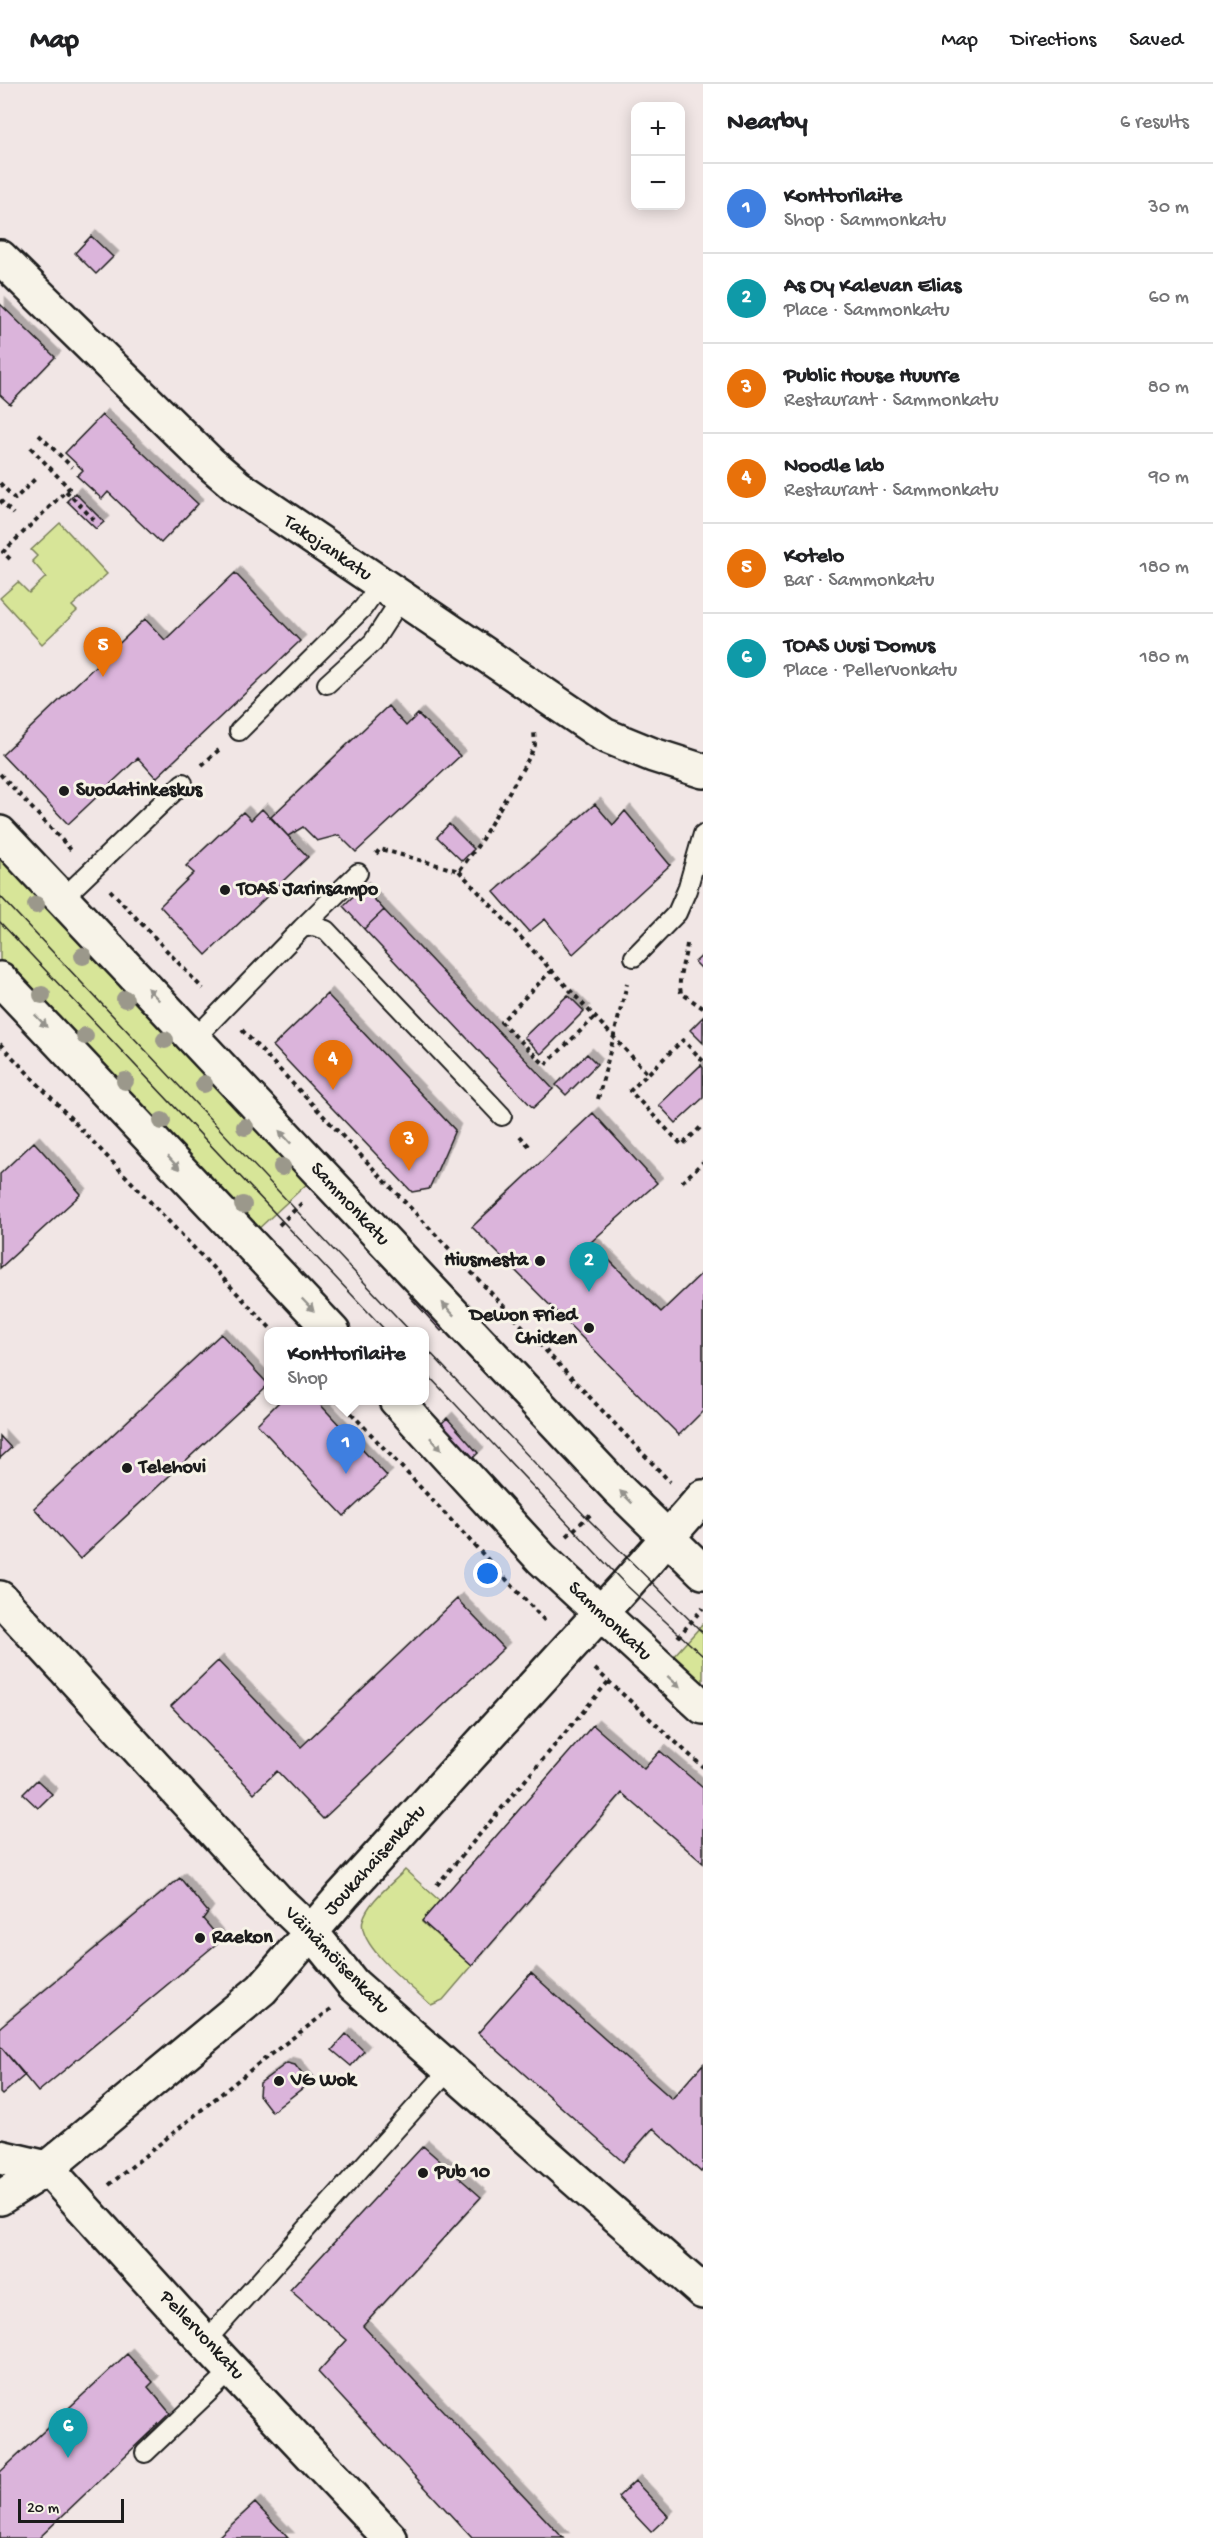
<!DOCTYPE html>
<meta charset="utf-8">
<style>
body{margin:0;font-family:"Gochi Hand",sans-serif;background:#f2f2f2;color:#202124}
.controls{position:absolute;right:18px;top:18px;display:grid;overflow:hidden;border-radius:12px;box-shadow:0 3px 15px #0003}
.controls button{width:54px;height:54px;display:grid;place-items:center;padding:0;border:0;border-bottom:2px solid #e0e0e0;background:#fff;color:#202124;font:30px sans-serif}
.scale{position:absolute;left:18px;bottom:15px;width:106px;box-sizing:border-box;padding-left:6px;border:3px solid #1c1c1c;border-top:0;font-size:16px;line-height:21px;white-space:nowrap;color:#1c1c1c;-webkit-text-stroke:4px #f7f3e8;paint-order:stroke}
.you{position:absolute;left:488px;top:1490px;width:21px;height:21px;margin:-15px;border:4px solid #fff;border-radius:50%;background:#1a73e8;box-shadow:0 0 0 9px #1a73e833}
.badge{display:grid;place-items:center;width:39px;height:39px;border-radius:50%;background:#1c1c1c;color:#fff;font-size:20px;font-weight:700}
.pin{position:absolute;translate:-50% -50px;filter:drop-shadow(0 2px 3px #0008)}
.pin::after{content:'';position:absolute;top:32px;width:21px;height:18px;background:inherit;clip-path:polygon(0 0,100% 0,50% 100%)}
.popup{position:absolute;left:264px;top:1243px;width:165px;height:78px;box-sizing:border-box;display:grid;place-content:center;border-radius:12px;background:#fff;filter:drop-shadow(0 2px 4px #0005);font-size:20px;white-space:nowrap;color:#757577}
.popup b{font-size:22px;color:#202124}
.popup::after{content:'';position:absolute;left:50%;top:100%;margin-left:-12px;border:12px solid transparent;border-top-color:#fff}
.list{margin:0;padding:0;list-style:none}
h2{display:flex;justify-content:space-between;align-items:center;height:78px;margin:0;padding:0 24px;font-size:26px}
h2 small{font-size:20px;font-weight:400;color:#757577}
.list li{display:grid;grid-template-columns:39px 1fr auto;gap:18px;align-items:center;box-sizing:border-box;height:90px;padding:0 24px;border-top:2px solid #e0e0e0}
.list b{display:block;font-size:22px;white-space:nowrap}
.list p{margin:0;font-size:20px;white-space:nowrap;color:#757577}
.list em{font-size:20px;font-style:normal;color:#757577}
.map{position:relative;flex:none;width:703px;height:2454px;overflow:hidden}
header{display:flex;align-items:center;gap:36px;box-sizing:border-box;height:84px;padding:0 30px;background:#fff;border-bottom:2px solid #e0e0e0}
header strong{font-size:28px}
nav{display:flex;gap:33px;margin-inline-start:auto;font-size:21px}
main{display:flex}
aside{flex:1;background:#fff}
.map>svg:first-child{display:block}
</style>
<header>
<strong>Map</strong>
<nav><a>Map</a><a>Directions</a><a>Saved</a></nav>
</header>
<main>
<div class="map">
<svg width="703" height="2454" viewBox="0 0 703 2454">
<defs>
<filter id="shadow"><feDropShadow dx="5.5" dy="-5.5" stdDeviation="0" flood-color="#0004"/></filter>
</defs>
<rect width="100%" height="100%" fill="#f1e6e5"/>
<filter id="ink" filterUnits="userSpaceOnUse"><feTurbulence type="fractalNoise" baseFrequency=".0167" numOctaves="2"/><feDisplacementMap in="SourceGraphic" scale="12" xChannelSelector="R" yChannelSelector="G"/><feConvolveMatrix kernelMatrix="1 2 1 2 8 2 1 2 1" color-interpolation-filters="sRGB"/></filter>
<g filter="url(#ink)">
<path fill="#d7e598" stroke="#7a805a" stroke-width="1.5" d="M60 439 107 490 72 522 77 527 42 560 0 514 18 498 29 509 46 493 32 477 37 472 31 466Z
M0 769 311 1096 256 1147 0 876Z
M703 1540V1601L672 1574Z
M405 1786 440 1817 422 1838 472 1882 443 1916 431 1921C413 1904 356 1861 363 1836 368 1817 392 1800 405 1786Z"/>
<path fill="#dbb4db" stroke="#1c1c1c" stroke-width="1.5" filter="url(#shadow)" d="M91 152 113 173 96 190 75 169Z
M0 220 55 273 10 320 0 311Z
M102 331 198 420 161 459 108 408 102 415 77 392 83 386 65 369Z
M75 409 104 438 96 445 67 417Z
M235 489 300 557 156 694 138 674 68 740 2 671 145 535 165 556Z
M388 622 406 642 418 630 460 672 356 768 339 751 317 757 303 743 288 752 271 733Z
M595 720 613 741 625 727 670 781 573 870 545 835 529 848 494 808Z
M262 725 308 773 206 871 160 822 194 789 186 782 243 728 251 736Z
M449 740 474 765 462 777 437 753Z
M363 803 384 826 364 845 343 822Z
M384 826 553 1005 533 1024 364 845Z
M703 871V886L695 878Z
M327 910 455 1046 429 1105 412 1108 273 962Z
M568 911 584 927 541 970 524 953Z
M703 933V959L690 946Z
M587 970 597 980 566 1011 556 1001Z
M701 981 703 984V1014L676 1039 659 1021Z
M593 1029 657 1099 591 1158 661 1228 703 1188V1327L679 1351 472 1143Z
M34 1058 81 1110 0 1184V1090Z
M417 1207 448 1241 441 1247 410 1213Z
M221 1250 268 1300 80 1475 34 1424Z
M281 1316H316L387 1392 344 1432 257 1340Z
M447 1334 478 1369 472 1375 441 1340Z
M0 1352 11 1364 0 1374Z
M457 1515 504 1564 323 1735 277 1687 254 1709 171 1622 218 1577 301 1663Z
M593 1641 644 1685 660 1667 703 1704V1779L622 1709 472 1882 422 1837Z
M37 1696 52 1710 38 1724 23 1710Z
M180 1794 208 1828 203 1835 221 1856 38 2008 0 1962V1943Z
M531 1889 672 2015 703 1980V2085L701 2088 653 2044 623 2078 478 1949Z
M346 1950 364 1967 351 1982 332 1966Z
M0 1962 25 1991 2 2011 0 2009Z
M287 1979 295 1981 309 1999 272 2028 259 2011 260 1999Z
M423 2062 481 2113 363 2242 563 2454H472L318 2288 347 2256 290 2206Z
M127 2270 153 2298 148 2303 170 2329 39 2454H0V2388Z
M635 2397 668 2432 651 2448 618 2413Z
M255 2419 288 2454H217Z"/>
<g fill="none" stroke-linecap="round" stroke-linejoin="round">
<g stroke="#1c1c1c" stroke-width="22">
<path id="lane" d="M327 600 373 558 401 515
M239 647 363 524 380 500
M62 815 183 699
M302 844 358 789
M634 873 677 829 687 806 703 750
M195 954 302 844 313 842 326 846 502 1032
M205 2258 450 1985
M145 2369 232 2286"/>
</g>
<g stroke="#1c1c1c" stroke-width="38">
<path id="street" d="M0 1514 276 1815 312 1849 353 1900 703 2208
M0 2073 47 2084 205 2258 390 2454
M0 2114 47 2084 262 1905 343 1811 626 1501 703 1413"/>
</g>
<g stroke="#1c1c1c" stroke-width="38">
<path id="secondary" d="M0 173 210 379 238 403 604 651 653 671 703 687
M0 749 619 1406 703 1488
M0 895 333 1248
M396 1316 542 1475 703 1623"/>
</g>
<path stroke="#1c1c1c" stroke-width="4" stroke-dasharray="4.5 4.5" stroke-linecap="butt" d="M39 351 72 383
M0 399 15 415 36 394
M66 407 94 436
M0 416 13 430
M10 475 3 468 69 404 29 362
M202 681 221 664
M0 690 73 768
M376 770 380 765 459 787 479 760 530 672 535 661 534 647
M459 787 648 990
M110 806 203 905
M687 860C685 877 677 892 681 909L703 924
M552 886 501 938 545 981 596 932
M242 946 670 1398
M0 960 274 1248
M703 977 683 956 630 1007 682 1061 703 1041
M598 1015 627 900
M520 1052 530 1063
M682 1098 703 1078
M279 1141 302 1119
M339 1316 546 1538
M567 1452 592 1429
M678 1553 703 1524
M595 1585 703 1683
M437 1801 608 1598
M109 2101 258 1980 331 1925"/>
<use href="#lane" stroke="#f7f3e8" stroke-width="18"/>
<use href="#street" stroke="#f7f3e8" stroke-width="33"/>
<use href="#secondary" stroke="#f7f3e8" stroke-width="33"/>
<path stroke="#1c1c1c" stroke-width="1.5" d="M0 812 411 1248
M0 838 387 1248
M424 1262 587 1434 703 1549
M424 1287 626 1501 703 1572"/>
</g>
<g fill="#9b988b">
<circle cx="36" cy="821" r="9"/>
<circle cx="83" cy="872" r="9"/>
<circle cx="42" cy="911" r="9"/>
<circle cx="125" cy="915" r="9"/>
<circle cx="85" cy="952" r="9"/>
<circle cx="165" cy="956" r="9"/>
<circle cx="125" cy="997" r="9"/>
<circle cx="204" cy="1000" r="9"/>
<circle cx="162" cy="1037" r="9"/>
<circle cx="245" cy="1043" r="9"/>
<circle cx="282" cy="1083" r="9"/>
<circle cx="243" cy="1121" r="9"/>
</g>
<defs><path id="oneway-solid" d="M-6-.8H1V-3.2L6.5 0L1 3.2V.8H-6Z" transform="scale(1.5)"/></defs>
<g fill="#94928c">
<use href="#oneway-solid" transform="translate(153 910) rotate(-134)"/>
<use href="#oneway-solid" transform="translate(41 937) rotate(46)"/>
<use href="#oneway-solid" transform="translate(285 1053) rotate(-133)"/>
<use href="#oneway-solid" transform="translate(174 1079) rotate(47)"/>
<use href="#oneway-solid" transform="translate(308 1221) rotate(46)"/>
<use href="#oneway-solid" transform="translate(448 1225) rotate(-133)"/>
<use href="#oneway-solid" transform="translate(436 1360) rotate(48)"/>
<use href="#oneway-solid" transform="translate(626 1413) rotate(-135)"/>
<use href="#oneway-solid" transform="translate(674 1598) rotate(42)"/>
</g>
</g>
<g fill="#1c1c1c" stroke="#f7f3e8" stroke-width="2">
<circle cx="64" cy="707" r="6"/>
<circle cx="225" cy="806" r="6"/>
<circle cx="540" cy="1177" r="6"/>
<circle cx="589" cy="1244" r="6"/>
<circle cx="127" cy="1384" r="6"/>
<circle cx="200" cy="1854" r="6"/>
<circle cx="279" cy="1997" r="6"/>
<circle cx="423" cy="2089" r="6"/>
</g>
<g text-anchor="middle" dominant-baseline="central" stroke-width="6" stroke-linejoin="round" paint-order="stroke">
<g font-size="20" fill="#1c1c1c" stroke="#f7f3e8">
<text transform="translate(327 465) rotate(34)">Takojankatu</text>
<text transform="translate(349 1121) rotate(47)">Sammonkatu</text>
<text transform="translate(609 1538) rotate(43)">Sammonkatu</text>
<text transform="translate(376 1777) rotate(-48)">Joukahaisenkatu</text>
<text transform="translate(336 1877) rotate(46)">Väinämöisenkatu</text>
<text transform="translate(201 2252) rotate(47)">Pellervonkatu</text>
</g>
<g font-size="20" font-weight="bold" fill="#1c1c1c" stroke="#f7f3e8" text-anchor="start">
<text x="76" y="707">Suodatinkeskus</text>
<text x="237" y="806">TOAS Jarinsampo</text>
<text x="528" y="1177" text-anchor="end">Hiusmesta</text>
<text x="577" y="1232" text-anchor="end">Dewon Fried<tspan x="577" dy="23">Chicken</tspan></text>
<text x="139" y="1384">Telehovi</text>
<text x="212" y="1854">Raekon</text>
<text x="291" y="1997">VG Wok</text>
<text x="435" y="2089">Pub 10</text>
</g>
</g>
</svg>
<div class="controls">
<button>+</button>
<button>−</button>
</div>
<div class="scale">20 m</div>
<div class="you"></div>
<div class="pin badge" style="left:346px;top:1390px;background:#3f7fe0">1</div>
<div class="popup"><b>Konttorilaite</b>Shop</div>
<div class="pin badge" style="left:589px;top:1208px;background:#0f9aa8">2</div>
<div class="pin badge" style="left:409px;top:1087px;background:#e8710a">3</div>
<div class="pin badge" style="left:333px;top:1006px;background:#e8710a">4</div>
<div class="pin badge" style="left:103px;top:593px;background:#e8710a">5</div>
<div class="pin badge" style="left:68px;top:2374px;background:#0f9aa8">6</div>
</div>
<aside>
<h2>Nearby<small>6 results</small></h2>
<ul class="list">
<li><span class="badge" style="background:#3f7fe0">1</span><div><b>Konttorilaite</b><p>Shop · Sammonkatu</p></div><em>30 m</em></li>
<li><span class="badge" style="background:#0f9aa8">2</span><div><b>As Oy Kalevan Elias</b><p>Place · Sammonkatu</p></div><em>60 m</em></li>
<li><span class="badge" style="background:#e8710a">3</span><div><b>Public House Huurre</b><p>Restaurant · Sammonkatu</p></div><em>80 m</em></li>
<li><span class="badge" style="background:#e8710a">4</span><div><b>Noodle lab</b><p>Restaurant · Sammonkatu</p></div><em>90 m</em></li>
<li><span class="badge" style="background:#e8710a">5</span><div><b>Kotelo</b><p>Bar · Sammonkatu</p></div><em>180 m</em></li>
<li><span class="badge" style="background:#0f9aa8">6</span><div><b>TOAS Uusi Domus</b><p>Place · Pellervonkatu</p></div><em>180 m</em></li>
</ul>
</aside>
</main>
